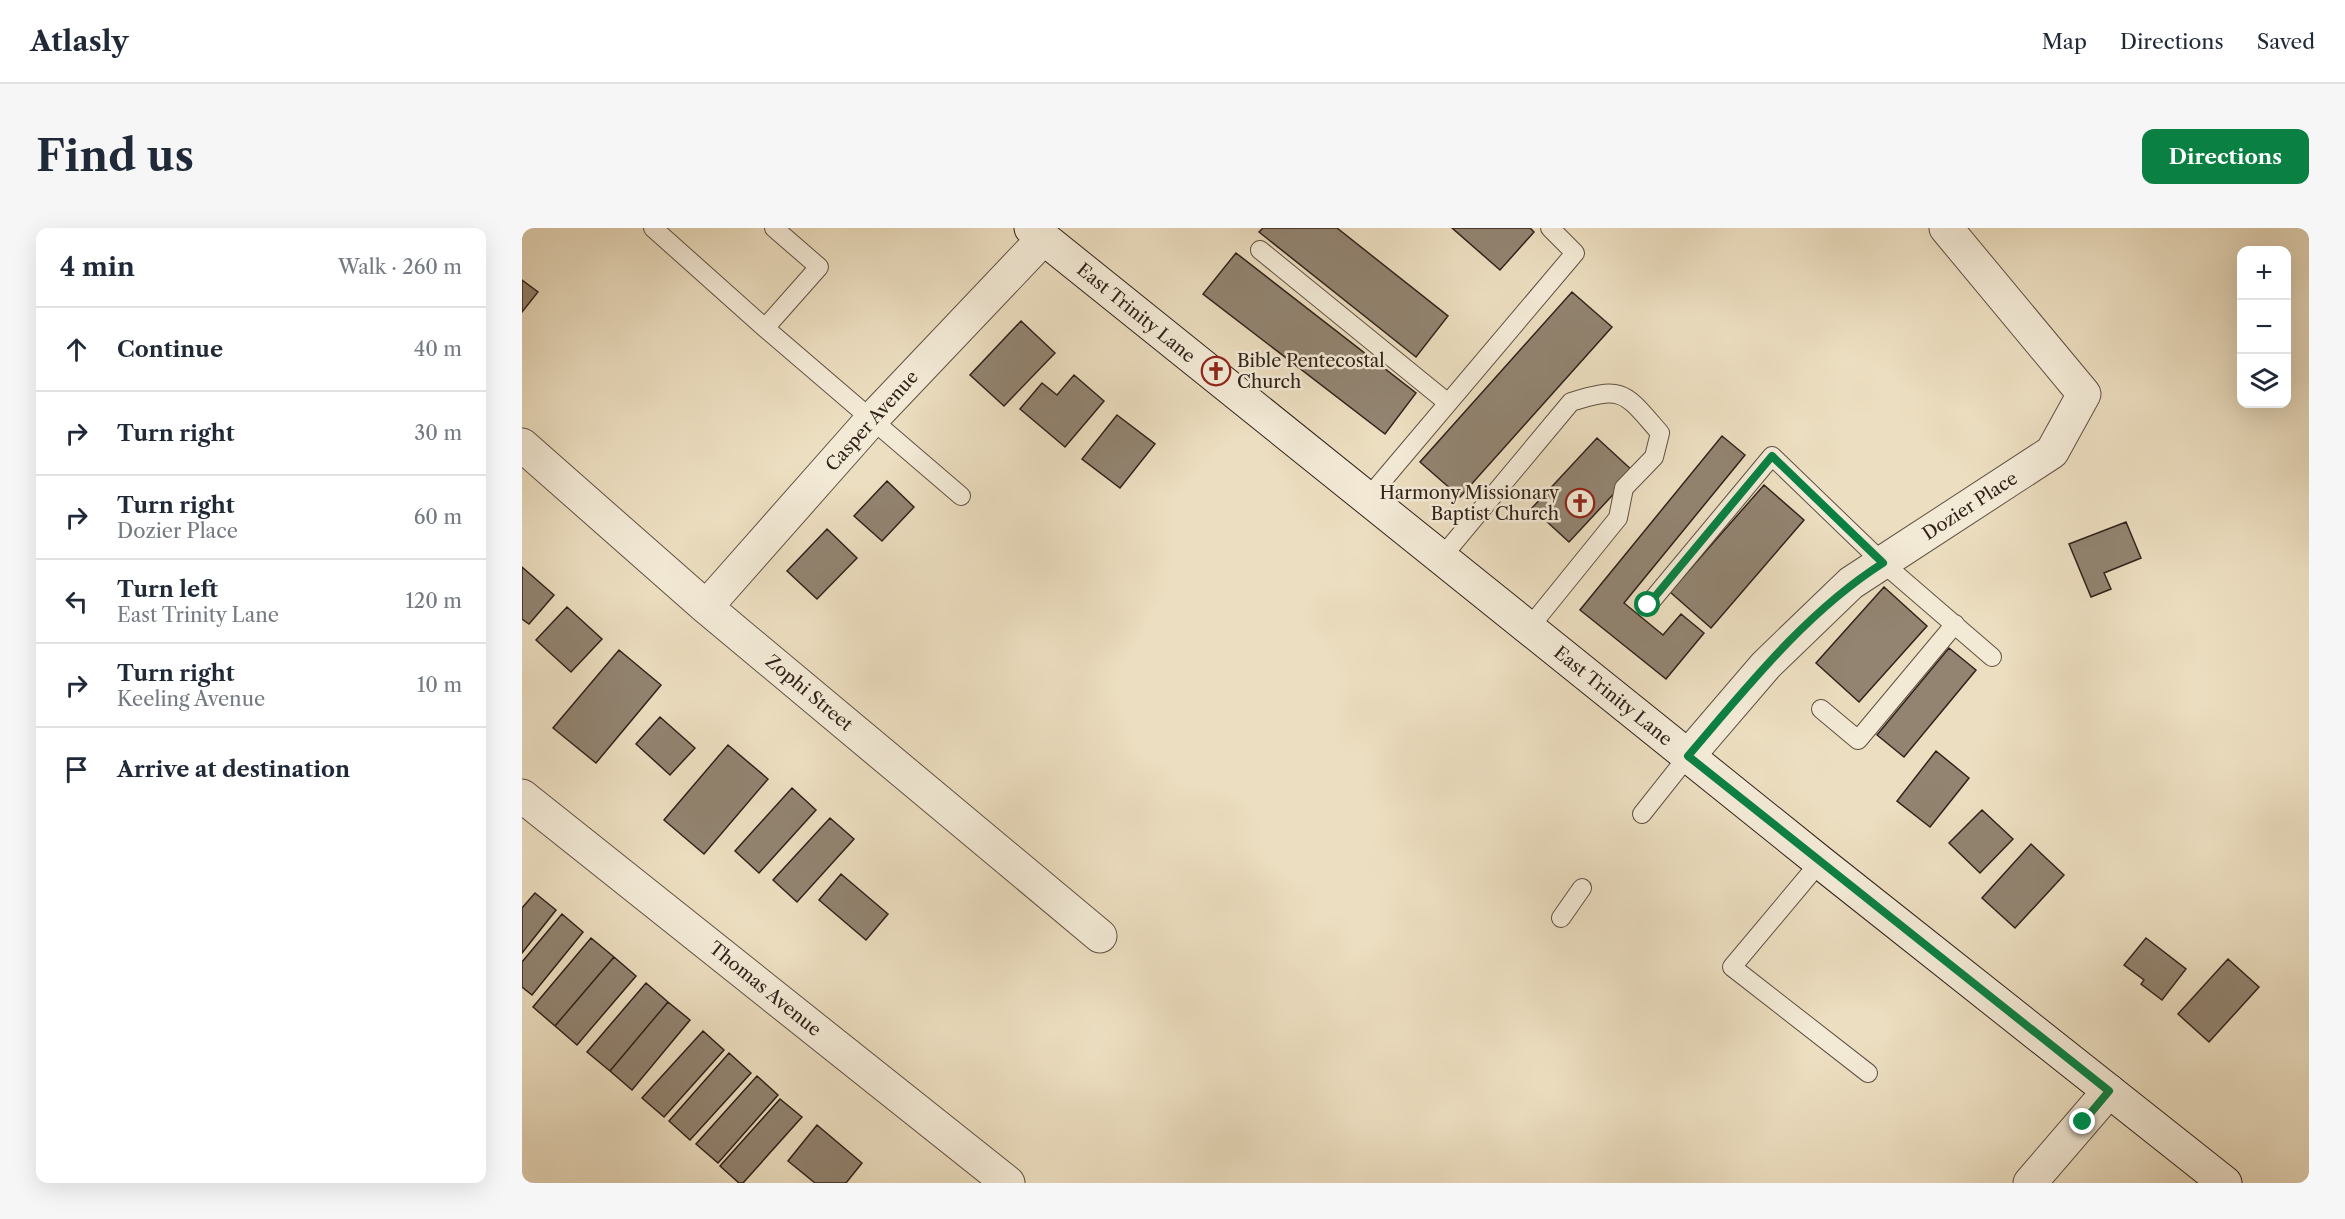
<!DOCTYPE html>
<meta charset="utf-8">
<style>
body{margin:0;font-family:"Libre Caslon Text",serif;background:#f6f6f7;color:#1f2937}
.controls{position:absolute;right:18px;top:18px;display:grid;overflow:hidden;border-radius:12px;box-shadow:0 6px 24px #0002}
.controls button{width:54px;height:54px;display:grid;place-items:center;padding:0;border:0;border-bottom:2px solid #e0e1e3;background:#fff;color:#1f2937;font:30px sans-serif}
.stop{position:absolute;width:18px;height:18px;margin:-14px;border:4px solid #0b8043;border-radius:50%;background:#fff}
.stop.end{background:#0b8043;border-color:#fff;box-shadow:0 2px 6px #0008}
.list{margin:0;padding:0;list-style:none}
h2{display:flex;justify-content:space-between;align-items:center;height:78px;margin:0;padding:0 24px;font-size:26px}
h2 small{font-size:20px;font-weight:400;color:#747a83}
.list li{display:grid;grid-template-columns:39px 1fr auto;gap:18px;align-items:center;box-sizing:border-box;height:84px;padding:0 24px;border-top:2px solid #e0e1e3}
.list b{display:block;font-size:22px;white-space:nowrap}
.list p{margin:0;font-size:20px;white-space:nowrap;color:#747a83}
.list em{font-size:20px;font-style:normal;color:#747a83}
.icon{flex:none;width:33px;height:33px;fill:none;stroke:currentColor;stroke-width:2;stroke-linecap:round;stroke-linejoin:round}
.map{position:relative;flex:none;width:1787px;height:955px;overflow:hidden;border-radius:12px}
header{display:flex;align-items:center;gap:36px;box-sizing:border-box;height:84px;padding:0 30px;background:#fff;border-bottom:2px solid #e0e1e3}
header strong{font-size:28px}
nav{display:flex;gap:33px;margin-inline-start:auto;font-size:21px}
.intro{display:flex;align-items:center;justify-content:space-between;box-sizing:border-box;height:144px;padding:0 36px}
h1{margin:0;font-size:42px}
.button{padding:15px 27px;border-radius:12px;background:#0b8043;color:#fff;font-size:21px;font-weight:700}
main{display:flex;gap:36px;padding:0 36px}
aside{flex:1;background:#fff;border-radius:12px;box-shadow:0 6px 24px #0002}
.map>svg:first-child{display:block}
</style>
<header>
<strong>Atlasly</strong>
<nav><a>Map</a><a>Directions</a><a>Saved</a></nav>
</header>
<div class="intro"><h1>Find us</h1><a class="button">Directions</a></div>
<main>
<aside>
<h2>4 min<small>Walk · 260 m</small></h2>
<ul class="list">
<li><svg class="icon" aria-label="ahead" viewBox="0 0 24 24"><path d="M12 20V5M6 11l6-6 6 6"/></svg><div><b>Continue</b></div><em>40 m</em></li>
<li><svg class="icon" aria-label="right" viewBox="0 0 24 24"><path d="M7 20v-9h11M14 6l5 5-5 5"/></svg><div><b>Turn right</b></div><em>30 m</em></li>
<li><svg class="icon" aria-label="right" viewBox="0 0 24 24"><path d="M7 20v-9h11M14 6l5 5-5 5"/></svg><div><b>Turn right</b><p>Dozier Place</p></div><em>60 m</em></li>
<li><svg class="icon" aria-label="left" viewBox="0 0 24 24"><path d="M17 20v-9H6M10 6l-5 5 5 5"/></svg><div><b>Turn left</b><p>East Trinity Lane</p></div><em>120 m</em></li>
<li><svg class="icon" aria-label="right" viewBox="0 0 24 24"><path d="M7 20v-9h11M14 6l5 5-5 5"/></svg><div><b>Turn right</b><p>Keeling Avenue</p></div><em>10 m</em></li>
<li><svg class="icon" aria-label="arrive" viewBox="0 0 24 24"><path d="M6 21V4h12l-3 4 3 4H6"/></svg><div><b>Arrive at destination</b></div></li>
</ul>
</aside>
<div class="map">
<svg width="1787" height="955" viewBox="0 0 1787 955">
<rect width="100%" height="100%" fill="#ecdec0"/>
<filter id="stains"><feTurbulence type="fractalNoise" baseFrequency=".00333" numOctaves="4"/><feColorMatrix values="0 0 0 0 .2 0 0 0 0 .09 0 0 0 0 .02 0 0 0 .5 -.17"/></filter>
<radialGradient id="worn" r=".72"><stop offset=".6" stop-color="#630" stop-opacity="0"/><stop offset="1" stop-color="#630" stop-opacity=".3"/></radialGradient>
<path fill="#928471" stroke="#31221b" stroke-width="1.5" d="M741 0H815L926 88 894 129 737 4Z
M930 0H1008L1012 4 978 42Z
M714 25 894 165 863 206 681 66Z
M0 52 16 64 0 84Z
M1050 64 1090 99 938 269 898 234Z
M499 93 533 125 482 178 448 147Z
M552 147 582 173 543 219 498 181 520 155 535 167Z
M595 187 633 216 598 260 560 231Z
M1200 208 1223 227 1102 375 1141 407 1159 386 1182 405 1144 451 1058 382Z
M1075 210 1112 244 1047 314 1010 280Z
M365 253 392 279 360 313 332 288Z
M1242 257 1282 292 1189 400 1148 364Z
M1604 294 1619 330 1582 345 1589 361 1569 369 1547 316Z
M305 301 335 330 295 371 265 343Z
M0 339 32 367 7 396 0 391Z
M1362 359 1405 398 1337 474 1294 435Z
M45 379 80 411 49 444 14 412Z
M1427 420 1454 442 1382 529 1355 507Z
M97 422 139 457 74 535 31 500Z
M138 489 173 520 148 547 114 516Z
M206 517 246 551 182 626 142 592Z
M1414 523 1447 550 1408 599 1375 573Z
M270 560 294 582 237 645 213 623Z
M1460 582 1491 611 1458 645 1427 615Z
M308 590 332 611 275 674 251 652Z
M1509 616 1542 647 1493 700 1460 670Z
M319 646 366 686 344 712 297 672Z
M13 665 34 682 0 725V680Z
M40 686 61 704 10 767 0 759V734Z
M69 710 92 729 33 798 11 779Z
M1624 710 1664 741 1640 772 1619 756 1622 752 1602 737Z
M92 729 114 748 55 817 33 798Z
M1706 731 1737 759 1687 814 1656 786Z
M124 755 146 774 88 843 65 824Z
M146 774 168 792 110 862 88 843Z
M181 803 202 822 142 889 120 870Z
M207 825 229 845 168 912 147 893Z
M235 848 256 867 196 935 174 916Z
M258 871 280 889 221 955H217L198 938Z
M295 897 340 935 324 955H293L266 933Z"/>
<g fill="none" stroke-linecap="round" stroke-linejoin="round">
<g stroke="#605144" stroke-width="20">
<path id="lane" d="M131 0 243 100 439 268
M738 22 926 175
M243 100 297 39 252 0
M845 271 1053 25 1028 0
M919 330 1049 174C1102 157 1103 165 1138 205L1132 229 1102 260 1096 290 1007 400
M1126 377 1250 228 1361 335 1470 429
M1299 481 1336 512 1433 396
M1120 586 1166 528
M1298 634 1210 739 1346 845
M1039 690 1060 660"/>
</g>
<g stroke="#605144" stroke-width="35">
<path id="street" d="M0 217 184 379 578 708
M184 379 351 190 521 11
M1166 528 1244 437 1329 355 1530 224 1562 166 1424 0
M0 568 486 955
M1508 955 1587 863"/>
</g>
<g stroke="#31221b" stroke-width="35">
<path id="secondary" d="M509 0 1298 634 1703 955"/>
</g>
<use href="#lane" stroke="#f3ead6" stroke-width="18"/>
<use href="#street" stroke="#f3ead6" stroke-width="33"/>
<use href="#secondary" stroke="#f3ead6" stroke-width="33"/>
</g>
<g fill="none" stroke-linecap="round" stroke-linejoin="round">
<path stroke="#0b8043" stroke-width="8" d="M1126 377 1250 228 1361 335C1284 384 1225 459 1166 528L1587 863 1561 894"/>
</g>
<defs>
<g id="church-ring" transform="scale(1.5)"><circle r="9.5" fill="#f3ead6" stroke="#8f2418" stroke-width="1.5"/><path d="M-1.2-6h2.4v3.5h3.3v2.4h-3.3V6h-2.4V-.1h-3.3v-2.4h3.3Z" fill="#8f2418"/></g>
</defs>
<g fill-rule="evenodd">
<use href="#church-ring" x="694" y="143"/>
<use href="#church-ring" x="1058" y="275"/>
</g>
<g text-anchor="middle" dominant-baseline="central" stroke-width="5" stroke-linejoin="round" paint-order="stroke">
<g font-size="18" fill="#31221b" stroke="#f3ead6">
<text transform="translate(614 85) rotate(39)">East Trinity Lane</text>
<text transform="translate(350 193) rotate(-48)">Casper Avenue</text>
<text transform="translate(1448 278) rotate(-33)">Dozier Place</text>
<text transform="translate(287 465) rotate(40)">Zophi Street</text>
<text transform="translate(1091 468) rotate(39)">East Trinity Lane</text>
<text transform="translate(243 761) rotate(39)">Thomas Avenue</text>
</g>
<g font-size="18" fill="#31221b" stroke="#f3ead6" text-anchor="start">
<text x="715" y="133">Bible Pentecostal<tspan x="715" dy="21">Church</tspan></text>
<text x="1037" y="265" text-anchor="end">Harmony Missionary<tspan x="1037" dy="21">Baptist Church</tspan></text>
</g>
</g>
<rect width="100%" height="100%" filter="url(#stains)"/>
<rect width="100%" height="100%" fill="url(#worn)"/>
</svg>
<div class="controls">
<button>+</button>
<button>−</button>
<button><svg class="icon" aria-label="layers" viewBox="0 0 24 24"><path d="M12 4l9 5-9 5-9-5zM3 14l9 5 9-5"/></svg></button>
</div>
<div class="stop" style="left:1126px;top:377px"></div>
<div class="stop end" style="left:1561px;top:894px"></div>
</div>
</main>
